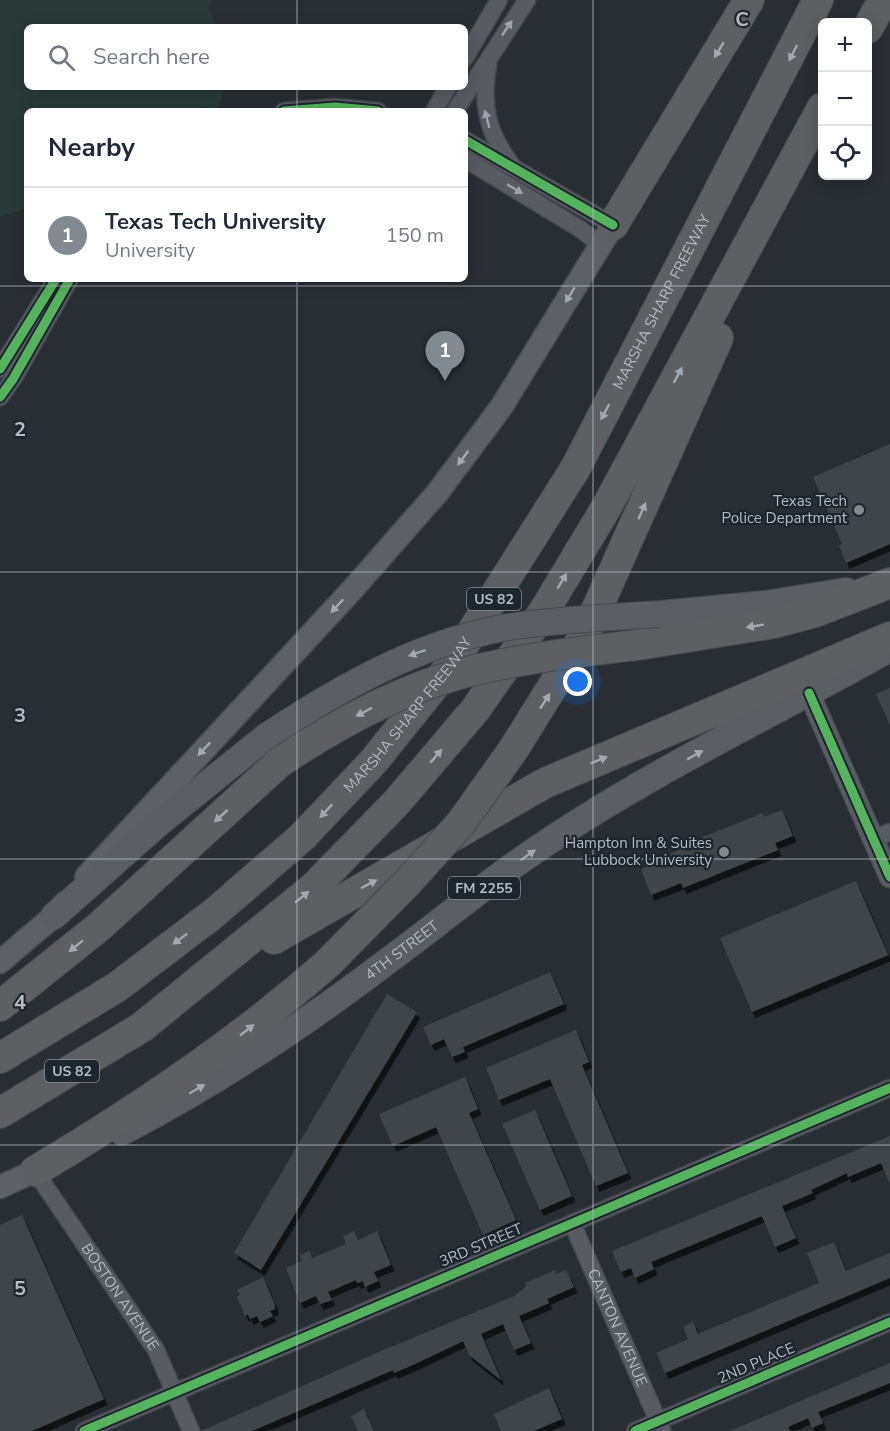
<!DOCTYPE html>
<meta charset="utf-8">
<style>
body{margin:0;font-family:"Nunito Sans",sans-serif;background:#f6f6f7;color:#1f2937}
.controls{position:absolute;right:18px;top:18px;display:grid;overflow:hidden;border-radius:9px;box-shadow:0 3px 15px #0003}
.controls button{width:54px;height:54px;display:grid;place-items:center;padding:0;border:0;border-bottom:2px solid #e0e1e3;background:#fff;color:#1f2937;font:30px sans-serif}
.you{position:absolute;left:578px;top:682px;width:21px;height:21px;margin:-15px;border:4px solid #fff;border-radius:50%;background:#1a73e8;box-shadow:0 0 0 9px #1a73e833}
.badge{display:grid;place-items:center;width:39px;height:39px;border-radius:50%;background:#828a91;color:#fff;font-size:20px;font-weight:700}
.pin{position:absolute;translate:-50% -50px;filter:drop-shadow(0 2px 3px #0008)}
.pin::after{content:'';position:absolute;top:32px;width:21px;height:18px;background:inherit;clip-path:polygon(0 0,100% 0,50% 100%)}
.list{margin:0;padding:0;list-style:none}
h2{display:flex;justify-content:space-between;align-items:center;height:78px;margin:0;padding:0 24px;font-size:26px}
h2 small{font-size:20px;font-weight:400;color:#747a83}
.list li{display:grid;grid-template-columns:39px 1fr auto;gap:18px;align-items:center;box-sizing:border-box;height:96px;padding:0 24px;border-top:2px solid #e0e1e3}
.list b{display:block;font-size:22px;white-space:nowrap}
.list p{margin:0;font-size:20px;white-space:nowrap;color:#747a83}
.list em{font-size:20px;font-style:normal;color:#747a83}
.icon{flex:none;width:33px;height:33px;fill:none;stroke:currentColor;stroke-width:2;stroke-linecap:round;stroke-linejoin:round}
.map{position:relative;flex:none;width:890px;height:1431px;overflow:hidden}
.search{position:absolute;background:#fff;box-shadow:0 3px 15px #0003;left:24px;top:24px;width:444px;height:66px;display:flex;align-items:center;gap:15px;box-sizing:border-box;padding:0 21px;border-radius:9px;color:#747a83;font-size:22px}
.panel{position:absolute;background:#fff;box-shadow:0 3px 15px #0003;left:24px;top:108px;width:444px;height:174px;border-radius:9px}
.map>svg:first-child{display:block}
</style>
<div class="map">
<svg width="890" height="1431" viewBox="0 0 890 1431">
<defs>
<filter id="shadow"><feDropShadow dx="3.5" dy="6" stdDeviation="0" flood-color="#0009"/></filter>
</defs>
<rect width="100%" height="100%" fill="#282e33"/>
<path fill="#293a39" d="M0 0H213L208 6 216 27H27V87H226L216 111 206 107 202 111H27V209L0 216Z"/>
<path fill="#40454a" filter="url(#shadow)" d="M890 444V544L846 563 839 546 842 544 813 477Z
M890 688V726L876 694Z
M782 810 793 836 775 843 778 850 683 888 681 883 651 895 641 869 671 857 670 854 681 849 680 846 763 813 764 817Z
M856 881 888 955 752 1012 720 938Z
M550 972 564 1004 463 1047 465 1052 452 1057 444 1039 431 1045 423 1027Z
M387 994 417 1012 261 1270 234 1253Z
M576 1030 589 1062 582 1065 628 1173 596 1186 550 1079 499 1100 486 1068Z
M465 1077 478 1109 469 1113 516 1220 483 1235 436 1127 393 1146 379 1114Z
M535 1110 572 1196 540 1210 502 1124Z
M890 1136V1184L881 1163 848 1177 847 1173 811 1190 813 1193 782 1206 796 1238 775 1247 762 1216 651 1262 654 1269 635 1278 631 1268 621 1272 612 1251Z
M22 1215 104 1399 32 1431H0V1225Z
M354 1231 358 1240 377 1231 391 1265 374 1272 378 1281 365 1287 363 1281 357 1283 356 1280 328 1292 332 1300 320 1304 316 1296 300 1303 286 1268 302 1261 300 1255 310 1251 312 1258 346 1244 343 1236Z
M834 1242 846 1271 890 1253V1278L665 1373 656 1353 688 1339 683 1327 693 1322 698 1334 819 1283 807 1253Z
M555 1270 556 1274 566 1270 574 1287 547 1299 549 1303 519 1316 531 1343 514 1350 503 1324 481 1334 501 1380 469 1355 463 1341 415 1364 394 1373 393 1370 252 1431H201L381 1351 514 1296 527 1286 525 1283Z
M263 1277 275 1305V1309L270 1311 273 1316 260 1322 257 1316 250 1319 248 1314 245 1316 237 1297 240 1295 237 1290Z
M890 1363V1383L818 1412 823 1423 812 1428 808 1418 788 1427 790 1431H730Z
M549 1388 562 1419 534 1431H501L494 1414Z
M364 1409 374 1431H358L351 1416Z"/>
<g fill="none" stroke-linecap="round" stroke-linejoin="round">
<g stroke="#44494d" stroke-width="19">
<g id="minor">
<path d="M465 58 499 0"/>
<path d="M488 65C481 104 487 132 511 164"/>
<path d="M284 111 335 107 378 111"/>
<path d="M434 111 448 87"/>
<path d="M455 111 527 0"/>
<path d="M465 140 613 225"/>
<path d="M465 159 580 229 601 245"/>
<path d="M0 369 56 279"/>
<path d="M0 397 13 379 70 279"/>
<path d="M873 839 890 832"/>
<path id="s1" d="M35 1171 156 1350 191 1431"/>
<path id="s2" d="M572 1223 662 1430"/>
<path d="M84 1431 890 1088"/>
<path d="M635 1431 890 1322"/>
</g>
</g>
<g stroke="#44494d" stroke-width="23">
<path id="tertiary" d="M809 693 890 877"/>
</g>
<g stroke="#464b50" stroke-width="25">
<path id="secondary" d="M86 877 352 590 438 492 502 406 613 225
M0 962 54 916 65 903
M0 1187 35 1171"/>
</g>
<g stroke="#464b50" stroke-width="28">
<g id="primary">
<path d="M661 614 765 604 846 591"/>
<path d="M54 916 160 822 267 736"/>
<path id="s3" d="M122 1132C217 1083 308 1022 393 957 438 924 481 888 527 856 639 778 763 719 882 653"/>
</g>
</g>
<g stroke="#454a4f" stroke-width="32">
<g id="motorway">
<path d="M868 28 883 0"/>
<path d="M613 225 749 0"/>
<path d="M644 644 774 623 815 612 890 583"/>
<path d="M513 750 586 633 718 338"/>
<path d="M274 939 545 783 890 637"/>
<path d="M0 1006 100 926 280 762"/>
<path id="s4" d="M0 1058 117 987 213 914 302 837 373 762 451 665 575 469 818 0"/>
<path d="M0 1113 142 1027 313 888 396 803 475 710 544 611 606 508 822 108"/>
<path d="M35 1171C138 1110 237 1043 327 964"/>
</g>
</g>
<use href="#minor" stroke="#585c62" stroke-width="16"/>
<use href="#tertiary" stroke="#585c62" stroke-width="21"/>
<use href="#secondary" stroke="#5d6066" stroke-width="22"/>
<use href="#primary" stroke="#5b5f63" stroke-width="26"/>
<use href="#motorway" stroke="#5d5f62" stroke-width="30"/>
<g stroke="#464b50" stroke-width="28" stroke-linecap="butt">
<path id="primary-bridge" d="M267 736C343 686 423 640 515 626 563 619 612 617 661 614"/>
</g>
<g stroke="#454a4f" stroke-width="32" stroke-linecap="butt">
<path id="motorway-bridge" d="M280 762C335 725 395 692 459 674 519 658 582 652 644 644
M327 964 407 883 461 823 513 750"/>
</g>
<use href="#primary-bridge" stroke="#5b5f63" stroke-width="26"/>
<use href="#motorway-bridge" stroke="#5d5f62" stroke-width="30"/>
<g stroke="#1d252d" stroke-width="13">
<path id="cycleway" d="M284 111 335 107 378 111
M465 140 613 225
M0 369 56 279
M0 397 13 379 70 279
M809 693 890 877
M84 1431 890 1088
M635 1431 890 1322"/>
</g>
<use href="#cycleway" stroke="#56b35d" stroke-width="9"/>
</g>
<defs><path id="oneway-solid" d="M-6-.8H1V-3.2L6.5 0L1 3.2V.8H-6Z" transform="scale(1.5)"/></defs>
<g fill="#9ca3ac">
<use href="#oneway-solid" transform="translate(507 28) rotate(-56)"/>
<use href="#oneway-solid" transform="translate(487 119) rotate(-105)"/>
<use href="#oneway-solid" transform="translate(515 189) rotate(31)"/>
</g>
<g fill="#a2a9b0">
<use href="#oneway-solid" transform="translate(719 50) rotate(121)"/>
<use href="#oneway-solid" transform="translate(793 53) rotate(117)"/>
<use href="#oneway-solid" transform="translate(678 375) rotate(-62)"/>
<use href="#oneway-solid" transform="translate(605 412) rotate(118)"/>
<use href="#oneway-solid" transform="translate(642 511) rotate(-66)"/>
<use href="#oneway-solid" transform="translate(562 581) rotate(-59)"/>
<use href="#oneway-solid" transform="translate(755 626) rotate(171)"/>
<use href="#oneway-solid" transform="translate(545 701) rotate(-57)"/>
<use href="#oneway-solid" transform="translate(364 712) rotate(152)"/>
<use href="#oneway-solid" transform="translate(436 756) rotate(-50)"/>
<use href="#oneway-solid" transform="translate(599 760) rotate(-23)"/>
<use href="#oneway-solid" transform="translate(326 811) rotate(133)"/>
<use href="#oneway-solid" transform="translate(221 816) rotate(138)"/>
<use href="#oneway-solid" transform="translate(369 884) rotate(-28)"/>
<use href="#oneway-solid" transform="translate(302 897) rotate(-39)"/>
<use href="#oneway-solid" transform="translate(180 939) rotate(143)"/>
<use href="#oneway-solid" transform="translate(76 946) rotate(141)"/>
<use href="#oneway-solid" transform="translate(247 1030) rotate(-38)"/>
</g>
<g fill="#a2a9b1">
<use href="#oneway-solid" transform="translate(570 295) rotate(121)"/>
<use href="#oneway-solid" transform="translate(463 458) rotate(127)"/>
<use href="#oneway-solid" transform="translate(337 606) rotate(133)"/>
<use href="#oneway-solid" transform="translate(204 749) rotate(133)"/>
</g>
<g fill="#a1a9b1">
<use href="#oneway-solid" transform="translate(417 653) rotate(161)"/>
<use href="#oneway-solid" transform="translate(695 755) rotate(-29)"/>
<use href="#oneway-solid" transform="translate(528 855) rotate(-35)"/>
<use href="#oneway-solid" transform="translate(197 1089) rotate(-30)"/>
</g>
<path fill="none" stroke="#b3bbc4" stroke-width="1.5" stroke-opacity="0.55" d="M297 0V27M593 0V1431M297 87V111M297 279V1431M0 286H890M0 572H890M0 859H890M0 1145H890"/>
<g fill="#828a91" stroke="#1d252d" stroke-width="2">
<circle cx="859" cy="510" r="6"/>
<circle cx="724" cy="852" r="6"/>
</g>
<g text-anchor="middle" dominant-baseline="central" stroke-width="4.5" stroke-linejoin="round" paint-order="stroke">
<g fill="#1d252d" stroke="#868e97" stroke-width="1.5">
<rect x="467" y="588" width="54" height="22" rx="4.5"/>
<rect x="448" y="877" width="72" height="22" rx="4.5"/>
<rect x="45" y="1060" width="54" height="22" rx="4.5"/>
</g>
<g font-size="14" font-weight="bold" fill="#b3bbc4">
<text x="494" y="599">US 82</text>
<text x="484" y="888">FM 2255</text>
<text x="72" y="1071">US 82</text>
</g>
<g font-size="15" fill="#b3bbc4" stroke="#1d252d">
<text stroke="none"><textPath href="#s4" startOffset="1023">MARSHA SHARP FREEWAY</textPath></text>
<text stroke="none"><textPath href="#s4" startOffset="537">MARSHA SHARP FREEWAY</textPath></text>
<text stroke="none"><textPath href="#s3" startOffset="334">4TH STREET</textPath></text>
<text transform="translate(481 1245) rotate(-23)">3RD STREET</text>
<text stroke="none"><textPath href="#s1" startOffset="152">BOSTON AVENUE</textPath></text>
<text stroke="none"><textPath href="#s2" startOffset="114">CANTON AVENUE</textPath></text>
<text transform="translate(756 1363) rotate(-23)">2ND PLACE</text>
</g>
<g font-size="15" fill="#b3bbc4" stroke="#1d252d" text-anchor="end">
<text x="847" y="501">Texas Tech<tspan x="847" dy="17">Police Department</tspan></text>
<text x="712" y="843">Hampton Inn &amp; Suites<tspan x="712" dy="17">Lubbock University</tspan></text>
</g>
</g>
<g font-size="20" text-anchor="middle" font-weight="bold" fill="#b3bbc4" stroke="#1d252d" stroke-width="4.5" stroke-linejoin="round" paint-order="stroke">
<text x="742" y="26">C</text>
<text x="20" y="436">2</text>
<text x="20" y="722">3</text>
<text x="20" y="1009">4</text>
<text x="20" y="1295">5</text>
</g>
</svg>
<div class="controls">
<button>+</button>
<button>−</button>
<button><svg class="icon" aria-label="locate" viewBox="0 0 24 24"><circle cx="12" cy="12" r="6"/><path d="M12 2v4M12 18v4M2 12h4M18 12h4"/></svg></button>
</div>
<div class="you"></div>
<div class="pin badge" style="left:445px;top:381px">1</div>
<div class="search"><svg class="icon" aria-label="search" viewBox="0 0 24 24"><circle cx="10" cy="10" r="6"/><path d="M15 15l6 6"/></svg>Search here</div>
<section class="panel">
<h2>Nearby<small></small></h2>
<ul class="list">
<li><span class="badge">1</span><div><b>Texas Tech University</b><p>University</p></div><em>150 m</em></li>
</ul>
</section>
</div>
